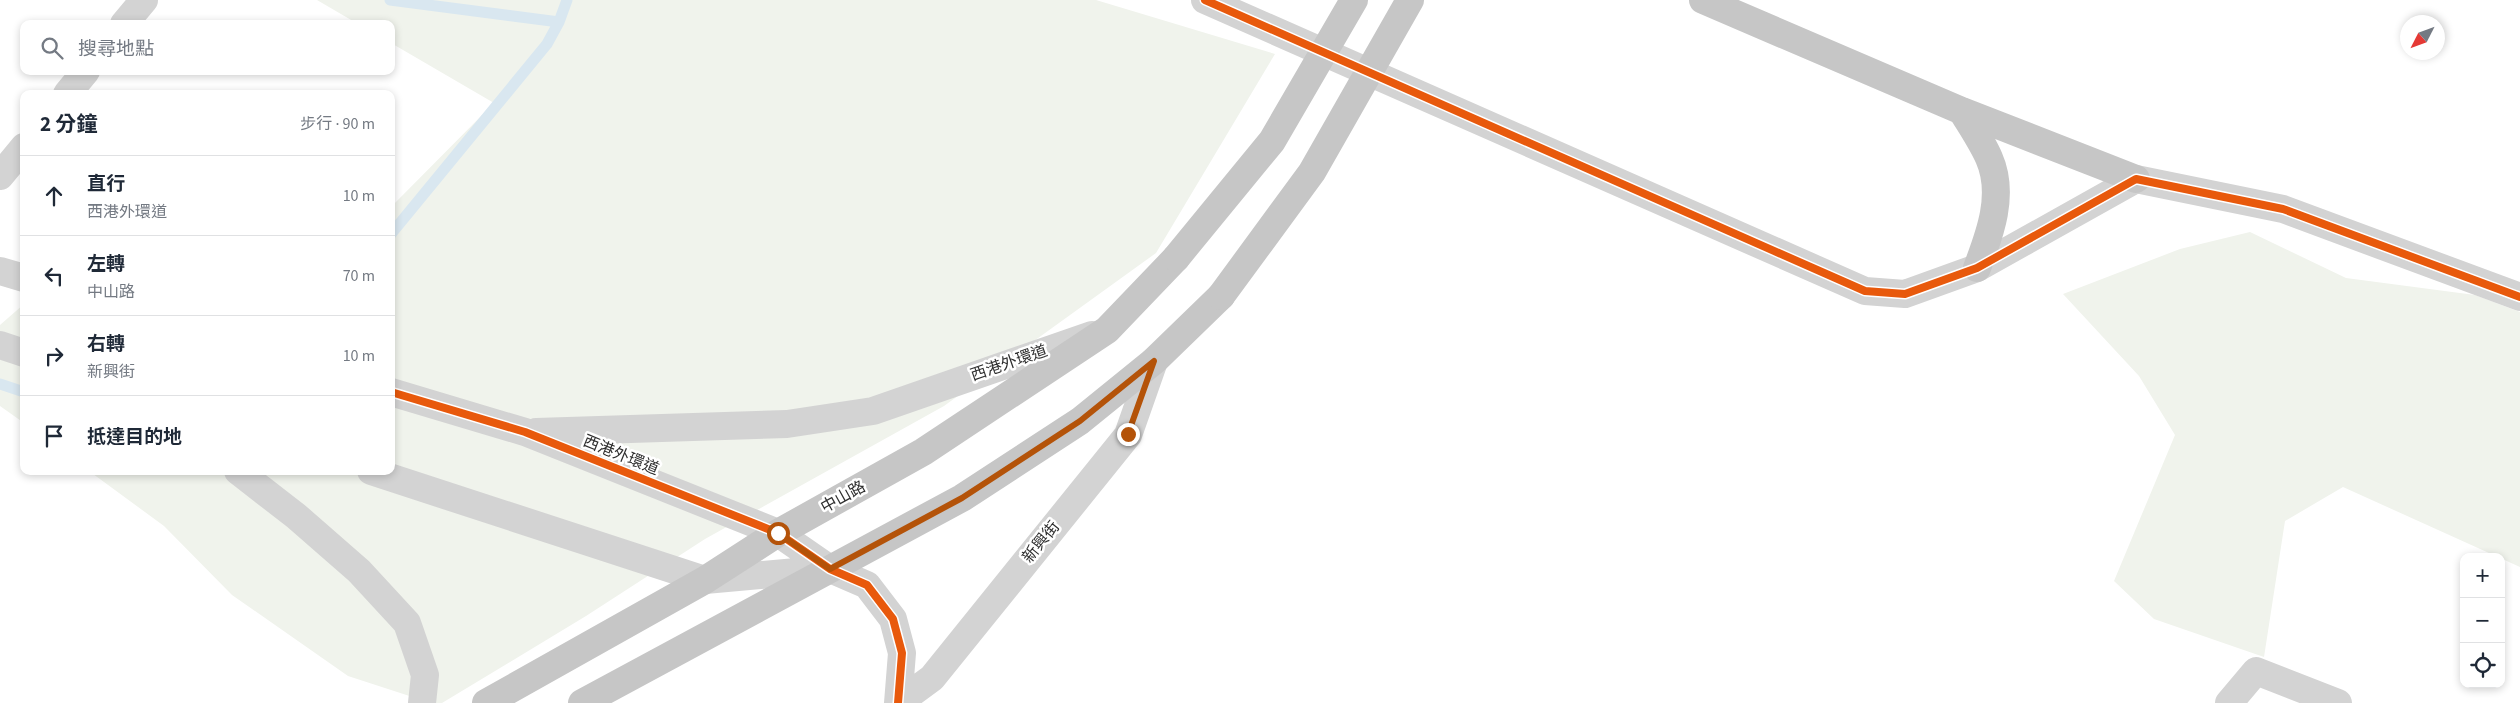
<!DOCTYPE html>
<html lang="zh-TW">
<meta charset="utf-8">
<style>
body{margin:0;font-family:"Source Sans 3","Noto Sans TC",sans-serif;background:#f6f6f7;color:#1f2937}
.controls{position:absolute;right:15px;bottom:15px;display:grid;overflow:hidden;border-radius:10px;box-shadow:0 2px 8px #0003}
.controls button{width:45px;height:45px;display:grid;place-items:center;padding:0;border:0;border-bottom:1px solid #e0e1e3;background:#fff;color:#1f2937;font:25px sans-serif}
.compass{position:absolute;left:2400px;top:15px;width:45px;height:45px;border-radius:50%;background:#fff;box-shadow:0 2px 8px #0003;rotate:228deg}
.stop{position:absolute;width:15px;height:15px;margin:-11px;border:4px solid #b45309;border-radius:50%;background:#fff}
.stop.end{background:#b45309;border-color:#fff;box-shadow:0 1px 5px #0008}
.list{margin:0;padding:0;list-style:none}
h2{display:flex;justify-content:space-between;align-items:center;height:65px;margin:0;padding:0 20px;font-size:21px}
h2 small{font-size:16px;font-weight:400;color:#747a83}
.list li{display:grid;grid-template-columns:32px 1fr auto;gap:15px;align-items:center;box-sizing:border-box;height:80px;padding:0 20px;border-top:1px solid #e0e1e3}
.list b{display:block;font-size:19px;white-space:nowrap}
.list p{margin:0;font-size:16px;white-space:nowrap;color:#747a83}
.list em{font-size:16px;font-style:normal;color:#747a83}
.icon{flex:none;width:28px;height:28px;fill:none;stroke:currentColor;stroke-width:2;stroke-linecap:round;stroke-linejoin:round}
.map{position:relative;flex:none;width:2520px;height:703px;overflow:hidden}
.search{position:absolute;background:#fff;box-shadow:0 2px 8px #0003;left:20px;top:20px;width:375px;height:55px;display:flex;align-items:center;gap:12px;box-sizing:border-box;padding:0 18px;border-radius:10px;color:#747a83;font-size:19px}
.panel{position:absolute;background:#fff;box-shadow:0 2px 8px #0003;left:20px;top:90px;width:375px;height:385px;border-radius:10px}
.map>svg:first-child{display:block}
</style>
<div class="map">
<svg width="2520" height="703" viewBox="0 0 2520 703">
<rect width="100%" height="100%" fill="#fff"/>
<path fill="#f0f3ec" d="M317 0H1096L1275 54 1156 253 944 406 705 539 586 616 442 703H431L348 676 232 595 164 526 89 471H391V207L494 103 391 43V24H358Z
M2250 232 2346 278 2475 295 2520 312V567L2343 487 2285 521 2264 657 2154 619 2114 581 2175 435 2139 376 2063 294 2180 249Z
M24 304V423L0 406V325Z"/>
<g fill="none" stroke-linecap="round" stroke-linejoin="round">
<path stroke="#d9e7f0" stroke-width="11" d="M390 0 559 22
M391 234 547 44 559 22 567 0
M0 384 24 392"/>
<path stroke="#d3d3d3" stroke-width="28" d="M1205 0 1865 291 1905 294 1977 268 2136 179 2283 209 2520 297
M124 24 144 0
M67 94 86 71
M0 176 24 147
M0 271 24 278
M0 345 24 353
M391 392 525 432 778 533 830 569 867 585 893 619 902 653 898 703
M536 432 787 424 873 411 1092 335
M238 471 296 516 359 571 407 623 425 675 422 703
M371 471 705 580 830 569
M898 703 932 678 1128 435 1154 361
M2229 703 2256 671 2338 703"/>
<path stroke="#c6c6c6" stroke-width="28" d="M1703 0 1962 111 2136 179
M1962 111C1971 126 1982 142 1989 158 2005 194 1990 234 1977 268
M486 703 705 580 778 533 923 452 1107 330 1176 258
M582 703 962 498 1080 421 1154 361 1221 296"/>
<path stroke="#c6c6c6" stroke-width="28" d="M1176 258 1272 141 1354 0
M1221 296 1312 172 1410 0"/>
<g stroke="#fff" stroke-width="11">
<path id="cycleway" d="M1205 0 1865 291 1905 294 1977 268 2136 179 2283 209 2520 297
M391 392 525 432 778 533 830 569 867 585 893 619 902 653 898 703"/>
</g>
<use href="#cycleway" stroke="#e8590c" stroke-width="8"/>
</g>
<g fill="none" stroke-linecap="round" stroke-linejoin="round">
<path stroke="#b45309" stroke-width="6" d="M778 533 830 569 962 498 1080 421 1154 361 1128 434"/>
</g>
<g text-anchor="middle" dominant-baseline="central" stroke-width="5" stroke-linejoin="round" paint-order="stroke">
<g font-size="16" fill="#2e2e2e" stroke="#fff">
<text transform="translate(1009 363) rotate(-19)">西港外環道</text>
<text transform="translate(621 455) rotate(22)">西港外環道</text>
<text transform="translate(843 497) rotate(-29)">中山路</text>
<text transform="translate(1041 542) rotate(-51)">新興街</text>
</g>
</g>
</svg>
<div class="controls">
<button>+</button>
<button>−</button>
<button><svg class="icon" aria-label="locate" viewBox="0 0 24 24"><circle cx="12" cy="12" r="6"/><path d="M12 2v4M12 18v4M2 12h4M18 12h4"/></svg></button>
</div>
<svg class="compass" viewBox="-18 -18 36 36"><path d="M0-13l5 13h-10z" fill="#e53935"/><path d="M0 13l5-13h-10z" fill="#747a83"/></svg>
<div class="stop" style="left:778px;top:533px"></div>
<div class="stop end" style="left:1128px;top:434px"></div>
<div class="search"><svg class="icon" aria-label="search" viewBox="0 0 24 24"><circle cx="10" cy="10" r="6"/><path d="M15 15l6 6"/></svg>搜尋地點</div>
<section class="panel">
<h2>2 分鐘<small>步行 · 90 m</small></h2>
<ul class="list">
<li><svg class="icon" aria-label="ahead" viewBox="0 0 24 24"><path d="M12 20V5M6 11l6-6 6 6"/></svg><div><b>直行</b><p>西港外環道</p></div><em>10 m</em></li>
<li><svg class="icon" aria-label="left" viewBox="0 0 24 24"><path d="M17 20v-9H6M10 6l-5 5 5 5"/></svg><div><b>左轉</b><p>中山路</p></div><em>70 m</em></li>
<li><svg class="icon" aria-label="right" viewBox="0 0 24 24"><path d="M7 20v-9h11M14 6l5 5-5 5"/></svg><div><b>右轉</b><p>新興街</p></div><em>10 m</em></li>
<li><svg class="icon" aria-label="arrive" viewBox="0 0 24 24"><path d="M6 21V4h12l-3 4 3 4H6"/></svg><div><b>抵達目的地</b></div></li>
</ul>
</section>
</div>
